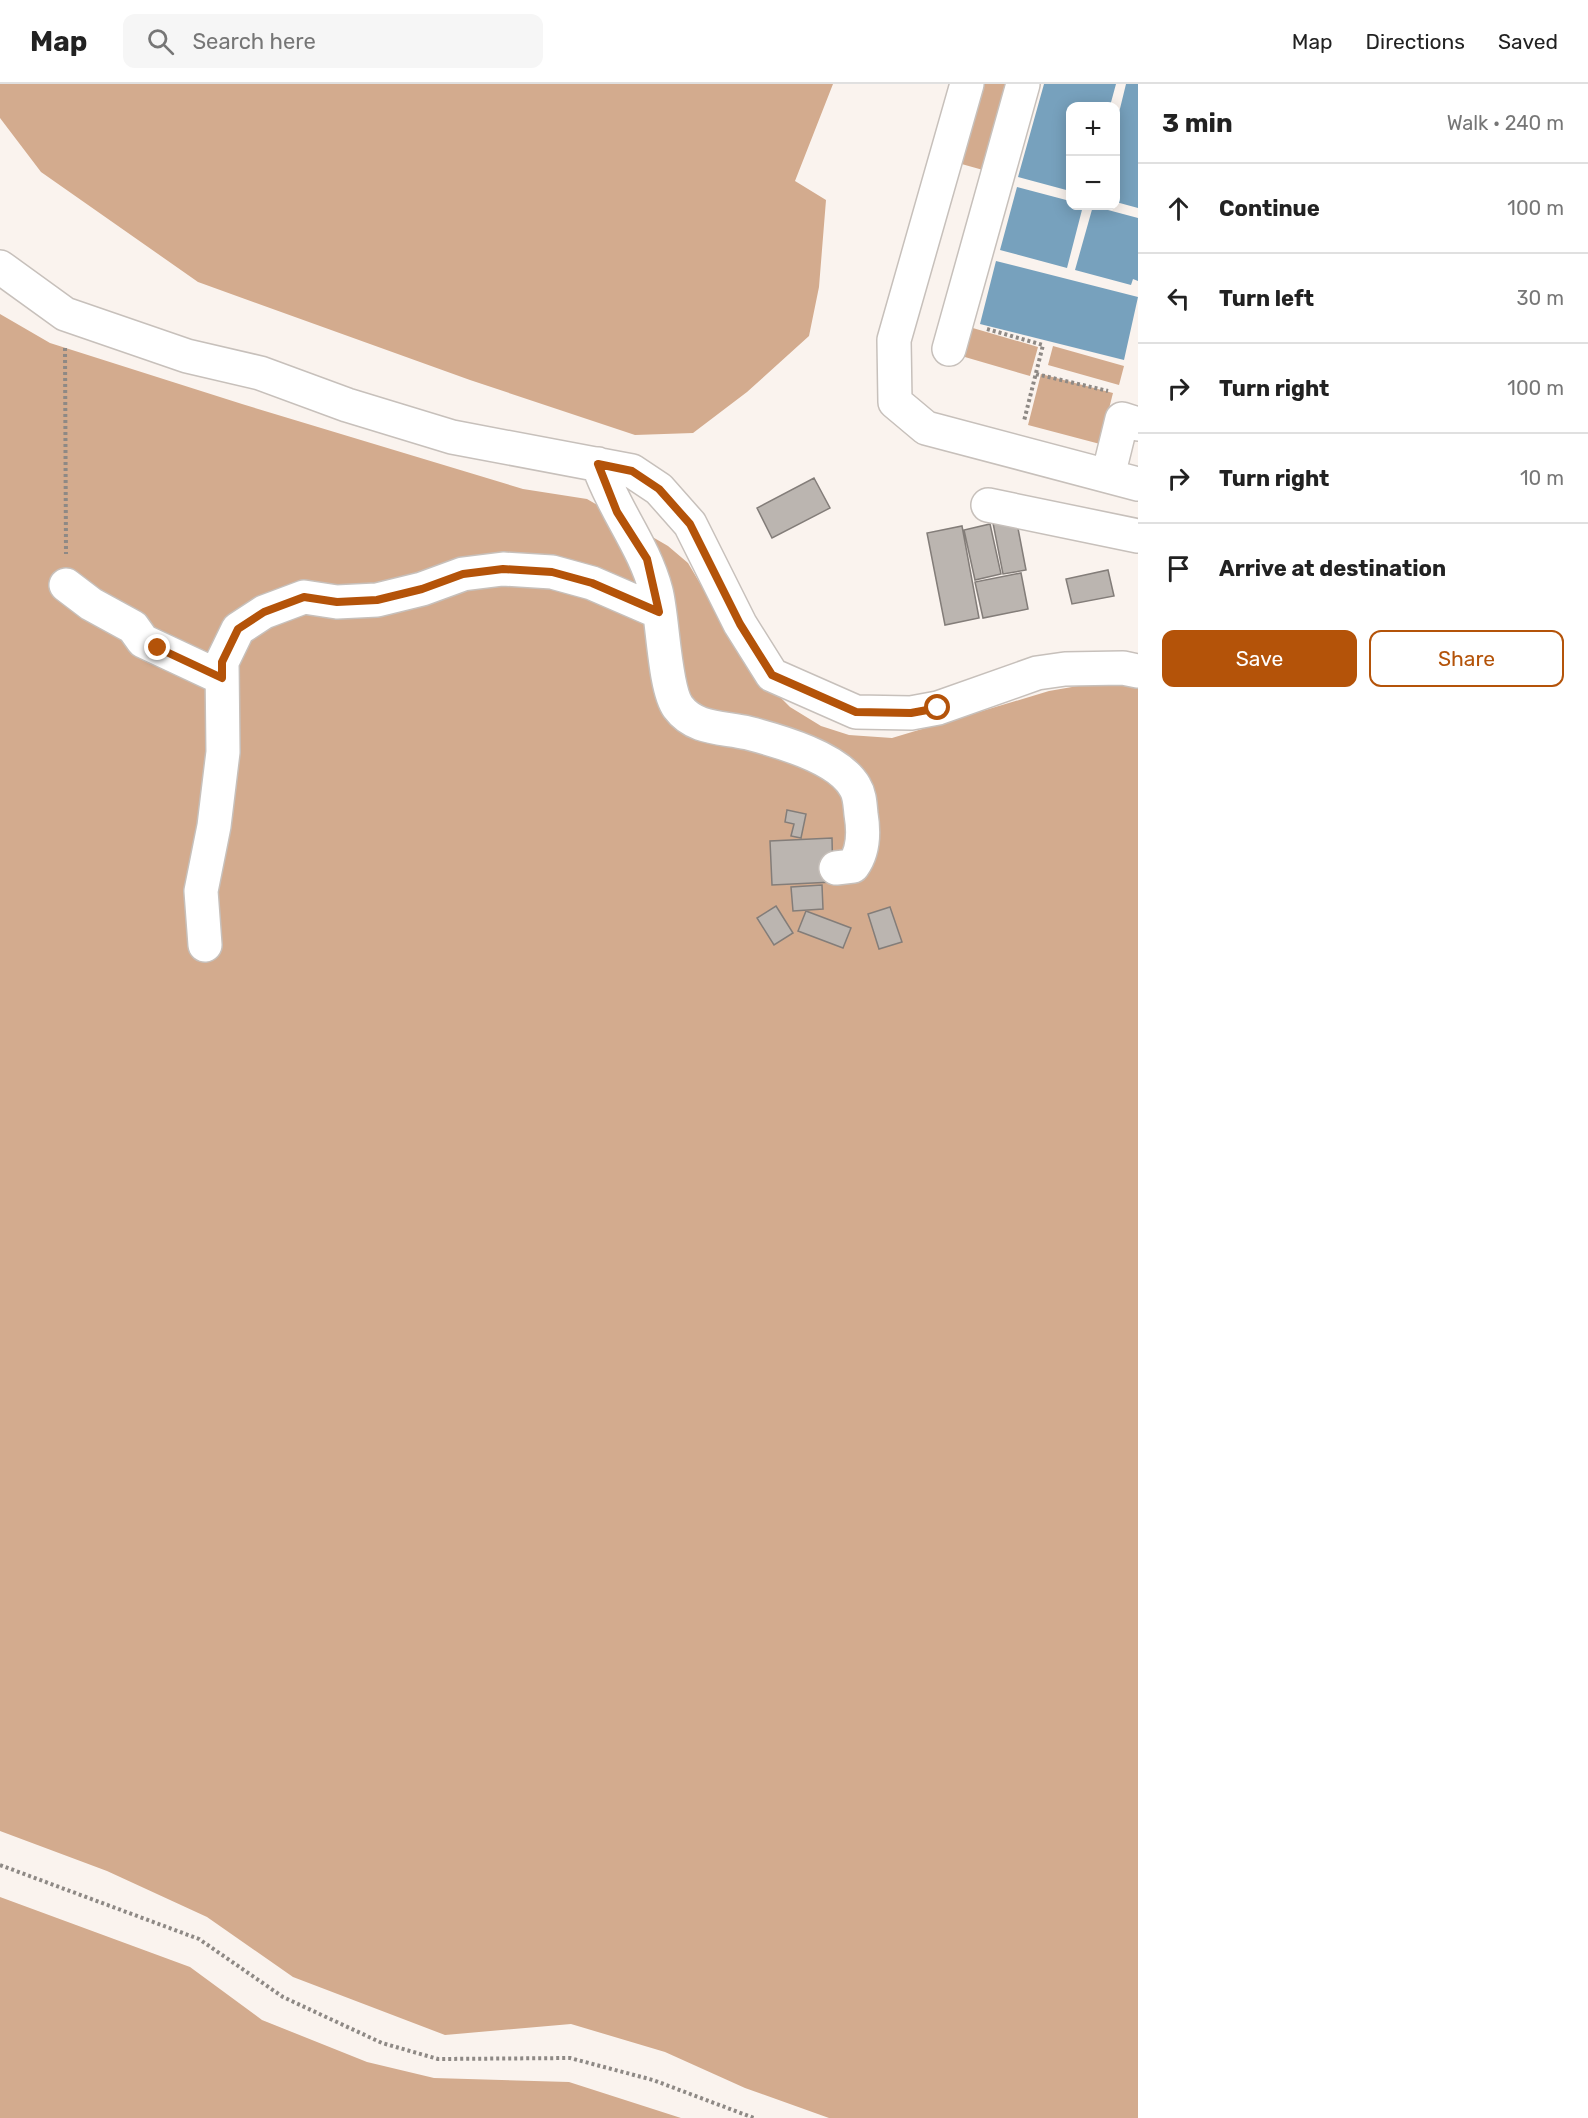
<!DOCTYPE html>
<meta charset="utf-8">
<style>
body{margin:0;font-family:Rubik,sans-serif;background:#f6f6f6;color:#222}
.controls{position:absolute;right:18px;top:18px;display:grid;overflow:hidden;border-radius:12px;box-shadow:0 3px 15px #0003}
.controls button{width:54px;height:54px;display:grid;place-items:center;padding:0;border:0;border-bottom:2px solid #e0e0e0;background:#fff;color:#222;font:30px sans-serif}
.stop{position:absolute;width:18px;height:18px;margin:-14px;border:4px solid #b45309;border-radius:50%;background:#fff}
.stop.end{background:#b45309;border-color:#fff;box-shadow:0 2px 6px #0008}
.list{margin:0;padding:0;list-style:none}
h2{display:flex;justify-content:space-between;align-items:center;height:78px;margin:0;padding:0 24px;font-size:26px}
h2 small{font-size:20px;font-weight:400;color:#767676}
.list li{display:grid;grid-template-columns:39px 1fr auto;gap:18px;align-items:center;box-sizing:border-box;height:90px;padding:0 24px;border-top:2px solid #e0e0e0}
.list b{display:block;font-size:22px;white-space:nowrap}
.list em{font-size:20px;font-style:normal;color:#767676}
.actions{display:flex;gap:12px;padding:18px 24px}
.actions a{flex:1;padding:14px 0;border:2px solid #b45309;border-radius:12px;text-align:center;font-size:21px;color:#b45309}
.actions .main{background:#b45309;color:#fff}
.icon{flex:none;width:33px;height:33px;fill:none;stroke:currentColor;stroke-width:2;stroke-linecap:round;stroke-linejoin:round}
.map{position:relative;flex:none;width:1138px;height:2034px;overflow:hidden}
header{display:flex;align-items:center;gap:36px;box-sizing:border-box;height:84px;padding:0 30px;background:#fff;border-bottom:2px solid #e0e0e0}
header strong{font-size:28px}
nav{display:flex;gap:33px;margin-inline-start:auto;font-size:21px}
.search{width:420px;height:54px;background:#f6f6f6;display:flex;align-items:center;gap:15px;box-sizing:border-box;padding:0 21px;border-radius:12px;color:#767676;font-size:22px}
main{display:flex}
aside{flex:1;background:#fff}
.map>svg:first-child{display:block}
</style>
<header>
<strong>Map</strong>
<div class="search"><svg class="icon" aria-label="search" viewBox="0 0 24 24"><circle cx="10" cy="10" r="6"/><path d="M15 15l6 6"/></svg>Search here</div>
<nav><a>Map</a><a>Directions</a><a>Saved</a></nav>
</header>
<main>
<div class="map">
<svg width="1138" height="2034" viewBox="0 0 1138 2034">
<rect width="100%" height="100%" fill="#faf3ee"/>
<path fill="#d3ab8e" d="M0 0H833L795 97 826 116 819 203 809 252 747 308 693 349 635 351 470 296 198 198 41 88 0 34Z
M981 0H1008L983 86 958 79Z
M0 230 50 259 242 320 523 405 587 415 668 462 688 479 717 528 765 598 790 623 821 642 849 651 892 654 1049 607 1095 599 1138 603V2034H829L745 2004 665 1968 571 1940 445 1951 293 1893 207 1833 107 1787 0 1747Z
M966 242 1038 263 1030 292 958 271Z
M1053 262 1124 282 1119 301 1048 281Z
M1041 290 1113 309 1100 360 1028 341Z
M0 1813 190 1883 262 1936 367 1978 434 1994 569 1998 681 2034H0Z"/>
<path fill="#77a1bd" d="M1044 0H1116L1110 22H1070V107L1018 93Z
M1126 0H1138V124L1116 118V41Z
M1017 103 1070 117V122H1083L1067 184 1000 166Z
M1093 122 1138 134V197L1133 195 1131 201 1075 186Z
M996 177 1138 213 1124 276 980 240Z"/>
<path fill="#bbb5b0" stroke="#837d79" stroke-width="1.5" d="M814 394 830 424 772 454 757 424Z
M1016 434 1026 486 1003 490 993 439Z
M990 440 1001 490 975 496 964 446Z
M962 442 979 534 945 541 927 449Z
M1108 486 1114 512 1072 520 1066 495Z
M1021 489 1028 525 983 534 975 498Z
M787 726 806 730 801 754 791 752 794 740 785 738Z
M832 754 833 798 772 801 770 757Z
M822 801 823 825 793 827 791 803Z
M776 822 793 849 774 861 757 834Z
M890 823 902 858 879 865 868 830Z
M806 827 851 844 843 864 798 847Z"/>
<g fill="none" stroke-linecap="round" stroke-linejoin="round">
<g stroke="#c7c0bb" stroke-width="36">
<path id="minor" d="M967 0 894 256 895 318 926 344 1138 400
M0 183 65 230 187 272 260 289 347 321 452 353 632 387 659 405 690 440 740 540 772 591 856 628 911 629 938 624 1037 589 1065 585 1123 584 1138 587
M949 265 1023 0
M598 380C613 425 644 461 656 507 663 533 664 604 678 623 695 646 723 643 748 649 779 657 839 674 855 703 860 711 860 721 861 730 864 748 864 767 853 782L836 784
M1108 392 1122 335 1138 340
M988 421 1138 452
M66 501 91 520 133 543 143 557 222 594
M205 861 201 807 214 742 223 668 222 578 238 545 264 528 304 513 337 518 377 516 422 505 463 490 503 485 552 488 592 499 659 528"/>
</g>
<path stroke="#8e8985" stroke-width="4" stroke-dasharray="3 3" stroke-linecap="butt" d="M987 245 1043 261 1024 337
M65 264 66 470
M1036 290 1108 307
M0 1781 199 1855 283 1913 382 1959 438 1975 570 1974 653 1996 754 2034"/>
<use href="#minor" stroke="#fff" stroke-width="33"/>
</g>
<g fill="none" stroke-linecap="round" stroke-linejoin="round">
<path stroke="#b45309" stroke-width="8" d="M158 564 222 594V578L238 545 264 528 304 513 337 518 377 516 422 505 463 490 503 485 552 488 592 499 659 528 647 475 617 428 598 380 632 387 659 405 690 440 740 540 772 591 856 628 911 629 938 624"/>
</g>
</svg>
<div class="controls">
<button>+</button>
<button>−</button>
</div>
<div class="stop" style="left:938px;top:624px"></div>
<div class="stop end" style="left:158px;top:564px"></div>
</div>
<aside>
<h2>3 min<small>Walk · 240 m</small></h2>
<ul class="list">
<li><svg class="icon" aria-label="ahead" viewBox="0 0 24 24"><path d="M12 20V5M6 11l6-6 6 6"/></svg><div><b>Continue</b></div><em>100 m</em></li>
<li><svg class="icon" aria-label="left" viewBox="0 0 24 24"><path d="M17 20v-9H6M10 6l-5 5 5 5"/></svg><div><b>Turn left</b></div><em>30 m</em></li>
<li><svg class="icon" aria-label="right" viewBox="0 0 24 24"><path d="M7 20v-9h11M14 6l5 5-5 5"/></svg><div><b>Turn right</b></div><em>100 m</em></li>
<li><svg class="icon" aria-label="right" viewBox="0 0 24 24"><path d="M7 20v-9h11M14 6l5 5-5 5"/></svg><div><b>Turn right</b></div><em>10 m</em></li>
<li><svg class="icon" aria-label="arrive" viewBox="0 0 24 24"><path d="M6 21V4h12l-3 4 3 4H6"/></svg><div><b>Arrive at destination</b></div></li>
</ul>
<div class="actions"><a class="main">Save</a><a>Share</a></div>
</aside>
</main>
